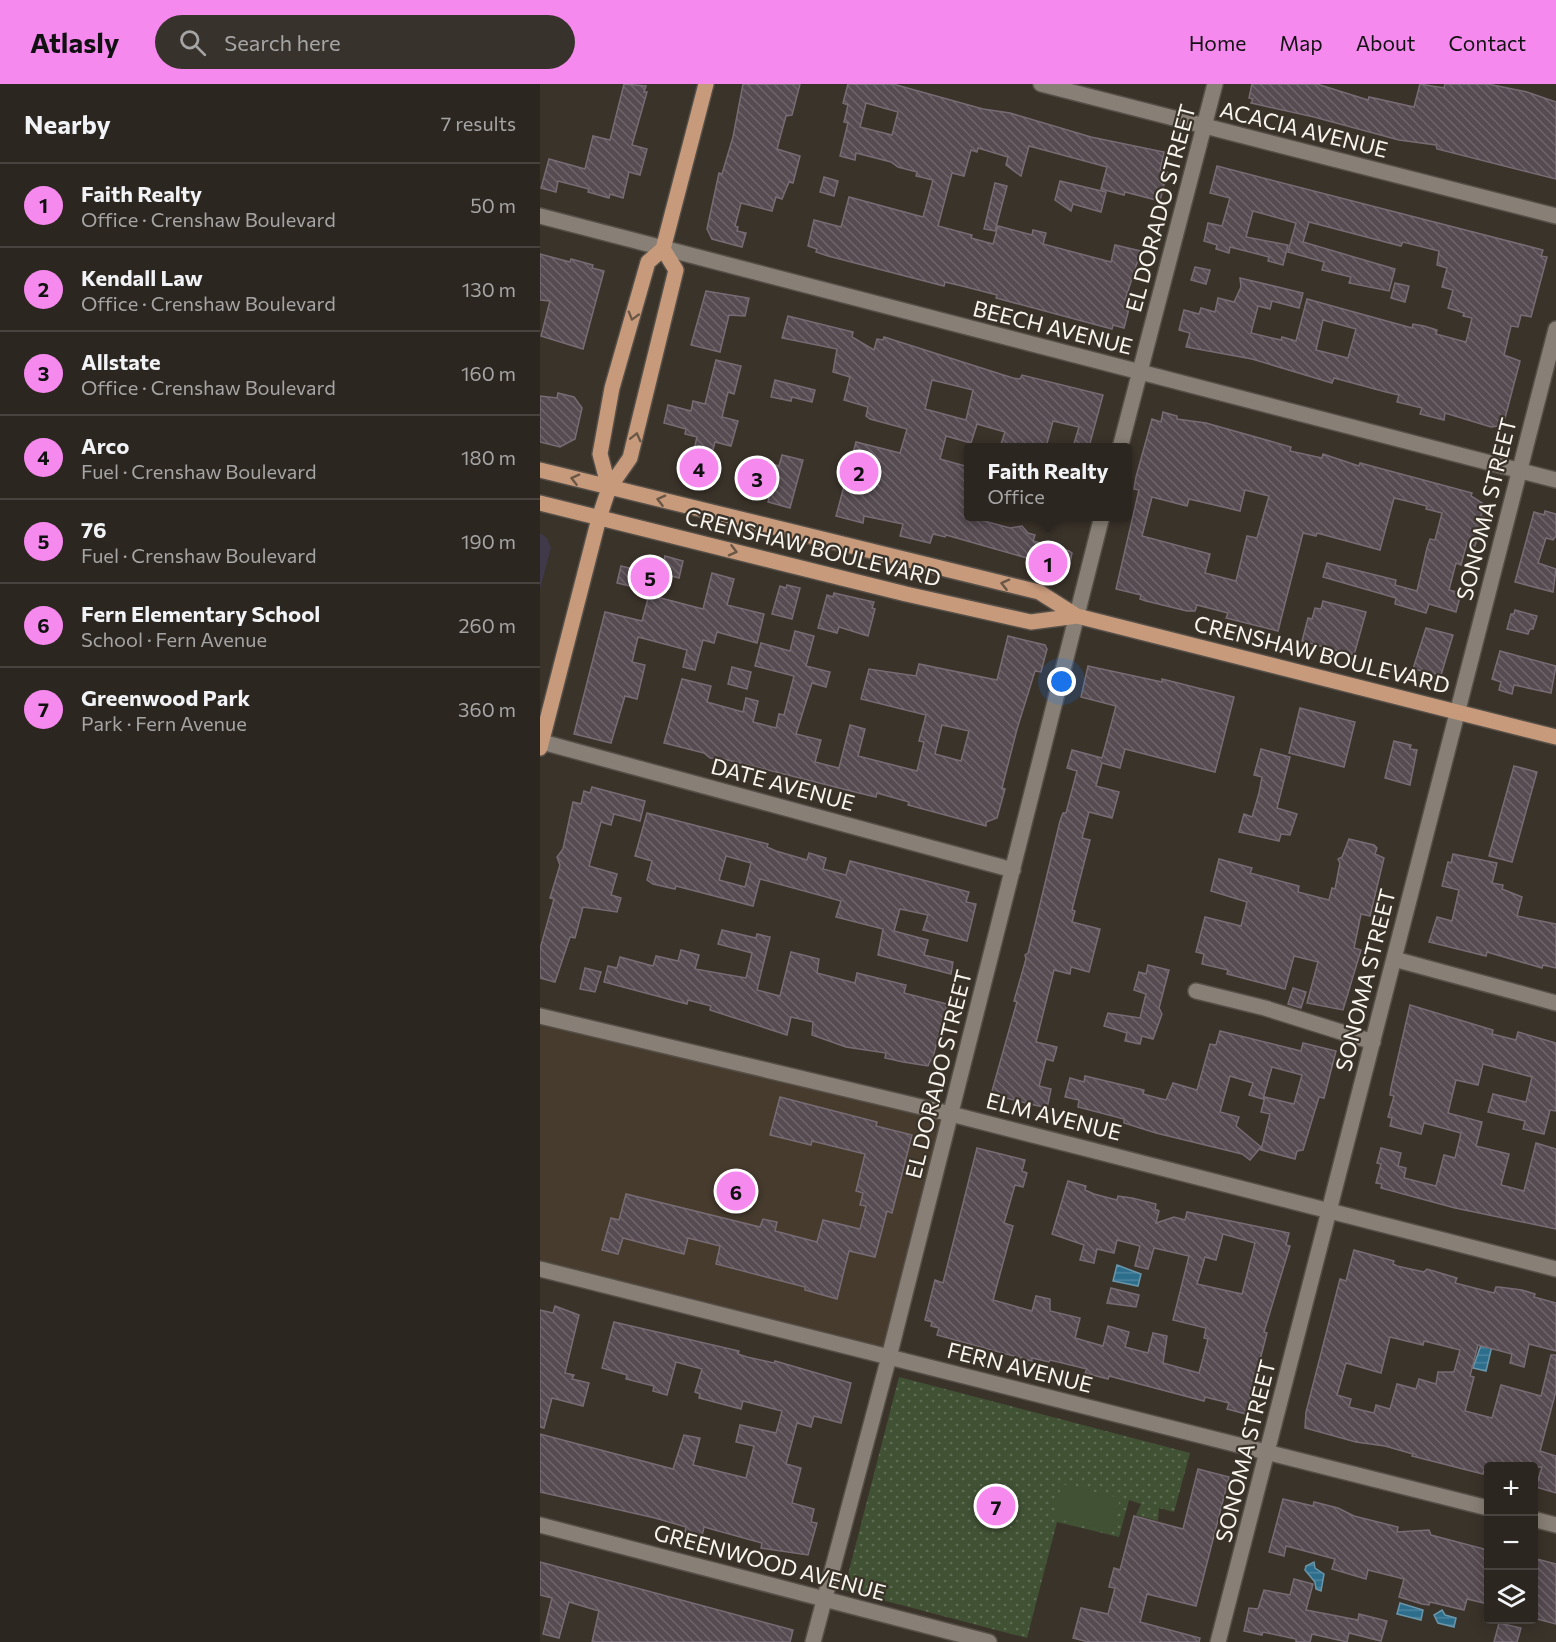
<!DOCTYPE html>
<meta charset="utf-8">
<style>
body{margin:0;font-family:Commissioner,sans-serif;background:#38322d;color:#f1f3f6}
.controls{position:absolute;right:18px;bottom:18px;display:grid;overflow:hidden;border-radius:6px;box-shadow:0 3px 15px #0003}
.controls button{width:54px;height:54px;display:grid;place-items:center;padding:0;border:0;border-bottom:2px solid #48433e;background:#2c2620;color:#f1f3f6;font:30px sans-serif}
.you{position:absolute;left:522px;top:598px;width:21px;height:21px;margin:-15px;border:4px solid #fff;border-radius:50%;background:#1a73e8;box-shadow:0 0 0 9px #1a73e833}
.badge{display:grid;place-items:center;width:39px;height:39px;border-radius:50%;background:#f589ee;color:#111;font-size:20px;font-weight:700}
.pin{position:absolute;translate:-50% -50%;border:3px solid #fff;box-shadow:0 2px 6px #0006}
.popup{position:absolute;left:424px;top:359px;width:168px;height:78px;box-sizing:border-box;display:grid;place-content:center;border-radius:6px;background:#2c2620;filter:drop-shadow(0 2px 4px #0005);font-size:20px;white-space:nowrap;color:#a6a5a5}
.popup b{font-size:22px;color:#f1f3f6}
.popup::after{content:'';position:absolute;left:50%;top:100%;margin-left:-12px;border:12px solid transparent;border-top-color:#2c2620}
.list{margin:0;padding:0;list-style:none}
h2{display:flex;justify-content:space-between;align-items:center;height:78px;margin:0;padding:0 24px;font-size:26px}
h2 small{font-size:20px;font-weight:400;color:#a6a5a5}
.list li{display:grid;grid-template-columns:39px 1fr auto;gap:18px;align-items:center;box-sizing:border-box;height:84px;padding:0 24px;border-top:2px solid #48433e}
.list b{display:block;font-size:22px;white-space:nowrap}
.list p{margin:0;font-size:20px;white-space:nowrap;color:#a6a5a5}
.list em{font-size:20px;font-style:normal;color:#a6a5a5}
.icon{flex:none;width:33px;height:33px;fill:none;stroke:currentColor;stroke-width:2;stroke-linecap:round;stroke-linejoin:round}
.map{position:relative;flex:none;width:1016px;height:1558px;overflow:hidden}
header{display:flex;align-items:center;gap:36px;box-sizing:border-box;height:84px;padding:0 30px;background:#f589ee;color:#111}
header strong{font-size:28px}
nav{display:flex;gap:33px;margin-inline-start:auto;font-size:21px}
.search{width:420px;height:54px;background:#38322d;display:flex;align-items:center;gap:15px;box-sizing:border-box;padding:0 21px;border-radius:33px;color:#a6a5a5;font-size:22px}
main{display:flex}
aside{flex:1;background:#2c2620}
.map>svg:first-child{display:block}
</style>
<header>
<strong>Atlasly</strong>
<div class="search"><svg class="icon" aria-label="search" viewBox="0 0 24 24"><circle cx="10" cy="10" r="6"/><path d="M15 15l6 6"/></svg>Search here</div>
<nav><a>Home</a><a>Map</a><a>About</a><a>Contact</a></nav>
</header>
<main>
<aside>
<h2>Nearby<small>7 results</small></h2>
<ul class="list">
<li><span class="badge">1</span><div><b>Faith Realty</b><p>Office · Crenshaw Boulevard</p></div><em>50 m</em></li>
<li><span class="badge">2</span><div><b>Kendall Law</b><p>Office · Crenshaw Boulevard</p></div><em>130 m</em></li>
<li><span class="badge">3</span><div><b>Allstate</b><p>Office · Crenshaw Boulevard</p></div><em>160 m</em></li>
<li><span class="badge">4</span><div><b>Arco</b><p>Fuel · Crenshaw Boulevard</p></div><em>180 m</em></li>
<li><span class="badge">5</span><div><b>76</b><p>Fuel · Crenshaw Boulevard</p></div><em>190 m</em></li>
<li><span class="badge">6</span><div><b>Fern Elementary School</b><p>School · Fern Avenue</p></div><em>260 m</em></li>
<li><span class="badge">7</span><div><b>Greenwood Park</b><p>Park · Fern Avenue</p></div><em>360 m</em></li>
</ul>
</aside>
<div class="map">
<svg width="1016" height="1558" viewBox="0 0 1016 1558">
<defs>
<pattern id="park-dots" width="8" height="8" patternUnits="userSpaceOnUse" patternTransform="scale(1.5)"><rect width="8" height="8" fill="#415234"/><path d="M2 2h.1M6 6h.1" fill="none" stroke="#5d6c52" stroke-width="1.8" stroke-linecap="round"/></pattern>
<pattern id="water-rules" width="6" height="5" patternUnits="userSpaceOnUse" patternTransform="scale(1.5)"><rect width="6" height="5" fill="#2d6e8d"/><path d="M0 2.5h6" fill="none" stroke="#4c839d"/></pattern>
<pattern id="building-back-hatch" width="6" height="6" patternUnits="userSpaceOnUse" patternTransform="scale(1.5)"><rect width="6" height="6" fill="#554b51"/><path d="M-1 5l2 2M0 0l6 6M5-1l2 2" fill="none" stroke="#6e666a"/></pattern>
</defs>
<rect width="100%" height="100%" fill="#3a332a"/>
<path fill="#3f394a" d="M0 449 7 454 11 464 0 505Z"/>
<path fill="#463b2d" d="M0 932 411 1030 349 1273 0 1185Z"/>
<path fill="url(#park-dots)" d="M359 1293 650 1369 634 1428 619 1424 618 1437 596 1431 601 1420 589 1416 579 1453 517 1438 487 1554 304 1506Z"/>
<path fill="#415234" d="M522 1400 580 1414 572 1448 513 1434Z"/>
<path fill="url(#water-rules)" stroke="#6a96aa" stroke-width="1.5" d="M577 1181 601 1190 598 1202 573 1197Z
M941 1261 952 1262 946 1287 933 1284Z
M774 1478 775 1484 784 1490 781 1507 776 1505 775 1498 765 1486 766 1482Z
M860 1519 883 1526 881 1536 857 1530Z
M902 1526 905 1531 916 1534 914 1543 898 1539 894 1531Z"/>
<path fill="url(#building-back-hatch)" stroke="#786c74" stroke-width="1.5" fill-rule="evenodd" d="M84 0 106 2 104 8H107L92 61 107 65 100 91 89 88 83 114 70 110 69 114 48 108 49 105 18 97 16 108 1 104 9 75 45 85 53 52 70 56Z
M203 0H260L252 31 246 32 237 65 260 72 253 99 249 98 242 115 236 113 232 127 201 119 195 142 198 143 197 147 206 149 202 163 172 155 167 145 179 89 182 90 193 53Z
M308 0H353L443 25 470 29 551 53 624 68 620 86 627 88 620 117 585 108 584 111 561 105 567 83 489 62 481 92 466 81 468 73 438 64 437 68 431 66 424 92 412 89 398 142 432 151 431 154 453 160 458 142 492 151 493 146 506 149 503 160 571 178 575 161 601 167 585 216 591 217 584 244 573 241 572 245 456 214 457 211 422 202 405 198 404 202 288 172 276 168 277 165 268 162 274 136 301 143 309 113 383 133 393 96 376 92 377 88 358 83 351 78 316 69 315 76 300 72 308 39 304 38 308 21 303 19ZM326 19 358 28 352 51 320 43Z
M712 0H777L828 16 829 13 874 23 880 0 904 4 905 0H948L987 8 1016 18V95L897 65 896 61 859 56 774 33 711 19 713 15 709 14Z
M677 82 1003 166 1001 172 1007 173 991 233 981 231 978 243 971 242 964 271 980 277 965 334 961 333 958 342 951 343 905 329 904 336 880 330 882 324 857 318 859 311 846 308 794 294 792 299 712 275 646 263 650 249 639 246 644 226 659 230 661 224 675 228 678 214 694 218 701 203 700 194 763 209 759 224 732 217 730 225 718 222 711 249 741 256 742 253 756 257 767 215 872 244 873 240 884 242 897 246 896 250 926 258 932 234 923 232 924 229 908 224 913 206 902 203 907 184 897 181 899 167 863 158 861 162 769 138 763 158 855 185 849 207 809 199 811 193 782 186 784 178 748 168 756 139 713 127 706 153 748 161 743 181 728 177 729 173 690 163 689 169 676 165 677 161 664 157 668 139 682 142 690 114 670 109ZM783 236 816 245 808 274 776 266Z
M284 93 298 97 294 112 280 108Z
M520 97 566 108 561 128 533 120 531 127 515 116Z
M455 99 467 102 455 147 444 145Z
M0 170 30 178 31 175 53 181 52 184 64 187 43 265 1 252 10 217 0 216Z
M655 183 670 186 666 200 651 196Z
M855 199 869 202 865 218 851 214Z
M166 207 209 214 205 232 189 231 180 268 151 261Z
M248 232 313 248 312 253 334 266 337 255 343 256 344 253 473 294 480 295 482 291 563 311 549 363H533L539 343 513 337 506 363H460L465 348 437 340 431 359 406 352 400 375 429 383V433L470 444 482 442 488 449 495 451 493 457 529 467 532 469 529 483 525 482 523 490 518 488 517 492 491 485 494 476 406 451 405 453 393 450 390 459 360 452 363 440 324 432 323 439 296 432 316 358 360 369 367 345 330 335 326 332 328 323 304 316 310 293 293 288 297 265 242 254ZM392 296 433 306 426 336 385 325Z
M176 276 201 282 194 310 188 308 182 333 198 337 191 362 175 358 165 395 148 391 157 353 145 350 146 345 124 339 128 321 151 327 153 317 165 320Z
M235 296 275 306 272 318 252 313 251 317 231 313Z
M18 309 34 313 42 324 35 355 20 363 0 358V312L17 314Z
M623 328 637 332V335L666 339 751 363 750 367 782 374 783 370 819 382 820 379 932 409 931 412 944 420 941 432 944 433 935 462 927 459 921 481 916 479 909 506 921 509 916 528 889 520 886 529 855 520 856 514 783 493 787 479 856 496 855 501 877 507 887 464 890 455 895 456 902 429 886 425 887 422 854 414 840 466 777 449 776 452 763 449 738 547 686 534 688 529 657 521 655 527H647L606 517 600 515 601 511 576 505 599 406 594 405 596 393 612 335 621 338ZM705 406 729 412 717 454 707 452 696 497 665 489 670 470 602 452 612 413 647 422 649 415 700 427Z
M242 371 263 376 250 424 228 418 230 409 205 402 212 375 239 382Z
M1005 427 1016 430V452L1013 456 1006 454 998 479 1016 485 1013 508 975 498 994 428 1004 431Z
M125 472 143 477 139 494 121 489Z
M81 482 98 486 94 503 77 499Z
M172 489 194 495 187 521 224 530 217 559 177 548 174 559 163 556 155 586 143 583 147 566 98 553 92 578 105 581 97 615 85 612 71 659 34 650 65 528 102 537 109 511 163 525Z
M247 501 260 504 252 535 232 530 240 502 246 504Z
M294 509 334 518 332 524 335 525 328 552 299 543 297 549 278 544 287 511 293 513Z
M783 517 826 528 814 571 762 557 768 534 772 535 775 524 781 525Z
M975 526 997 532 993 545H990L988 550 967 545 971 530H974Z
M886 544 913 551 901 591 873 585Z
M255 547 274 552 266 582 290 588 286 603 272 599 256 650 281 656 275 678 299 684 310 641 325 645 318 672 377 687 384 658 379 657 386 631 321 615 329 585 376 592 379 580 457 596 468 552 505 561 507 565 501 588 495 587 477 645 462 704 465 705 457 734 446 738V742L368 721 369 718 337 709 336 713 319 709 184 675 170 674 164 669 124 659 142 595 171 602 167 618 203 628 206 614 218 617 213 638 236 644 239 630 244 631 254 592 215 582 221 559 250 567ZM402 641 429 647 421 677 395 670Z
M960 567 1016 582 1011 609 974 601 972 610 959 606 961 598 952 595Z
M548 582 622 598V595L694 613 675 688 585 665 580 684 562 679 556 702 579 708 572 734 549 728 542 754 550 756 532 826 535 827 532 838 560 845 549 888 531 883 530 890 514 886 496 958 517 963 513 977 506 975 499 1002 511 1005 507 1024 453 1011 452 1007 477 918 474 917 486 875 485 871 488 869 496 837 520 737 523 729H526L537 687 527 684 532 666 562 674 576 622 541 613Z
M192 583 211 588 207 605 188 600Z
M760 624 815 638 804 683 749 669Z
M854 657 871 661 870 665 877 666 870 701 845 694Z
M721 665 750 673 737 724 757 730 750 751 741 750 739 757 699 748 704 730 712 733 719 709 722 693 714 691Z
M974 682 997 688 972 778 949 772Z
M52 703 105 717 100 737 74 730 71 741 61 738 49 782 77 790 71 811 81 814 77 828 43 823 35 854 30 853 15 898 0 894V865L14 815 10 814 20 781 17 773 23 765 33 718 41 720 44 707 50 709Z
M107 729 228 760 227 763 236 767 267 776 269 769 286 774 283 785 306 791 310 777 429 808 426 818 436 820 427 857 383 846 388 831 360 825 354 847 388 856 384 871 413 878 411 890 338 871 343 845 296 833 301 817 220 795 213 822 136 802 135 805 113 800 107 796 112 777 95 772ZM186 772 211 779 205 803 179 796Z
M809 755 834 761 837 764 835 770 844 774 830 832 821 830 814 864 821 866 803 926 767 919 778 878 754 872 745 905 687 890 688 886 662 880 664 870 656 868 665 833 701 842 707 818 671 807 679 775 712 784 710 789 759 802 758 808 789 816 792 804 795 805 800 779 798 775 802 773Z
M913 770 957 779 952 799 963 801 962 805 982 813 977 832 1016 840V884L1003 881 1002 884 947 868 946 872 889 858 897 833 912 837 919 806 902 802 908 778 911 779Z
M182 846 216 854 217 850 230 853 217 906 240 912 251 868 279 875 277 889 315 899 317 889 366 901 364 909 407 920 392 977H390L388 982 363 978 345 974 346 969 306 963 272 951 273 938 251 933 247 951 170 926 171 922 148 916 147 920 64 898 68 882 77 884 80 873 113 882 116 872 138 877 141 866 159 871 155 885 206 894 212 869 178 860Z
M608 881 629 886 619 924 622 930 613 955 602 952 600 960 585 957 587 949 564 942 568 929 600 934 606 910 594 906 599 888 606 890Z
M45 884 61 888 55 908 40 905Z
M753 904 766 908 761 924 748 920Z
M870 921 953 946 952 950 976 956 978 948 1016 959V1027L1010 1026 1004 1050 983 1045 985 1037 948 1028 953 1010 986 1018 992 993 943 980 938 1001 916 996 908 1029 942 1038 936 1062 969 1070 961 1101 984 1107 996 1059 1016 1065V1145L915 1124 841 1104 842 1100 836 1099 841 1080 837 1079 841 1064 861 1069 858 1082 866 1084 864 1094 896 1102 904 1071 915 1074 921 1049 884 1039 881 1050 850 1042 852 1034 848 1033 854 1012 850 1011 851 1004Z
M680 947 761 967 763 959 796 967 784 1014 779 1013 763 1066 757 1067 755 1075 721 1066 730 1030 721 1028 725 1013 754 1020 762 991 732 983 723 1015 709 1011 713 999 690 992 680 1028 699 1033 696 1042 721 1063 710 1076 702 1070 616 1049 584 1039V1035L538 1023 539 1016 525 1013 530 994 544 998 545 992 604 1006 603 1010 626 1016 633 999 657 1006 670 960 676 961Z
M240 1013 337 1038 336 1042 372 1051 352 1129 347 1127 335 1173 309 1167 297 1215 265 1206V1203L176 1180 180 1162 148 1154 144 1170 83 1154 78 1170 62 1166 71 1134 79 1136 86 1110 220 1143 223 1135 237 1138 235 1147 277 1158 283 1136 320 1145 326 1122 320 1121 323 1109 316 1107 325 1070 272 1057 271 1061 230 1051Z
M437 1064 485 1076 482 1087 487 1089 483 1103 475 1101 464 1139 473 1142 453 1216 492 1227 496 1212 510 1215V1227L540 1234 535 1254 563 1262 568 1242 589 1248 585 1263 608 1269 613 1249 627 1252 623 1279 659 1289 668 1255 664 1254 666 1244 633 1236 649 1172 614 1164 608 1185 595 1182 600 1162 577 1156 574 1169 557 1165 554 1179 540 1176 544 1161 512 1150 528 1097 546 1102 545 1106 554 1110 577 1116 578 1112 592 1114 616 1120 615 1125 619 1127 616 1139 634 1133 645 1136 647 1128 749 1149 746 1161 750 1162 724 1248 727 1249 706 1330 687 1325 689 1319 665 1313 664 1317 569 1292 568 1295 545 1289 547 1285 510 1276 509 1278 492 1274V1277L397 1251 399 1244 391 1242 392 1238 385 1236 395 1196 403 1199ZM683 1150 715 1159 702 1210 657 1200 665 1173 676 1176Z
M814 1166 854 1177 853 1180 857 1182 884 1188 887 1185 917 1194 915 1199 954 1209 956 1203H959L982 1206 995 1210 994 1213 1016 1219V1267L989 1260 984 1283 970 1279 972 1270 938 1261 930 1292 934 1293 925 1327 952 1334 961 1301 1001 1312 1011 1271H1016V1307L1000 1367 1016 1372V1409L996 1403 1002 1383H948V1388L944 1387 943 1390 872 1372 873 1370 845 1362 816 1358 765 1344 766 1328 800 1195 806 1197ZM850 1253 883 1261 884 1257 920 1266 914 1288H898L896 1300 879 1295 876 1305 857 1300 850 1325 836 1321 834 1329 809 1323 811 1315 797 1311 806 1279 841 1289Z
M571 1204 599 1211 596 1223 567 1219Z
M15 1222 39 1231 25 1289 34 1291 32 1295 49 1299 43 1322 12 1314 4 1344 0 1343V1226L13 1229Z
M74 1238 199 1267 198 1270 207 1273 234 1279 235 1277 311 1299 301 1339 274 1332 271 1343 257 1339 246 1380 261 1384 252 1419 274 1425 271 1438 277 1439 268 1471 221 1464 222 1459 164 1443 162 1452 145 1448 146 1443 115 1434 0 1408V1350L133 1385 144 1351 160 1354 153 1381 206 1394 214 1362 196 1358 200 1341 236 1349 242 1327 203 1317 201 1325 159 1314 160 1310 155 1308 162 1285 136 1278 127 1311 113 1307 114 1302 86 1295 87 1291 62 1284Z
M658 1385 689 1393 656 1522 607 1510 600 1538 660 1554 659 1558H548L533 1554 541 1524 568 1530 575 1504 569 1503 574 1484 580 1486 594 1432 643 1445Z
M743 1415 773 1422 774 1418 798 1424 814 1432 858 1443 857 1448 889 1446 891 1451 948 1466V1520L927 1515 924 1526 890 1518 889 1521 882 1520 859 1513 864 1495 828 1486 826 1495 792 1485 795 1475 746 1462 744 1472 729 1468Z
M993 1474 1016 1480V1540L993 1534Z
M0 1478 253 1546 250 1558H52L59 1527 29 1518 19 1554 3 1550 12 1514 0 1511Z
M754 1495 773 1500 766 1526 818 1536 819 1530 847 1537 841 1557 809 1549 807 1558 772 1550 770 1558H756V1555L723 1548 722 1551 704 1547 709 1524 718 1525 724 1506 750 1511Z
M959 1539 981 1544 977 1558H954Z"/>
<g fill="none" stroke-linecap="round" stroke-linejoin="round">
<g stroke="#554f48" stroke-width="18">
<path id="street" d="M501 0 1016 132
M0 132 1016 396
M580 364 675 0
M2 658 473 786
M854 875 1016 919
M656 907 725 924 833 958
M0 932 411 1030 1016 1185
M0 1185 948 1424
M993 1435 1016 1441
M0 1441 449 1558
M273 1558 349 1273 562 432
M678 1558 1016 245"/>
</g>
<g stroke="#554f48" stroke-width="18">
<path id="primary" d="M0 386 499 508 537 532 1016 653
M69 404 60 370 72 304 108 178 123 165 166 0
M0 419 366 510 491 538 537 532
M0 664 59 434 69 404 90 374 136 186 123 165"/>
</g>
<use href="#street" stroke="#888076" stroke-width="15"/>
<use href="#primary" stroke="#c79a7b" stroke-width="15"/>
</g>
<defs><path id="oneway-chevron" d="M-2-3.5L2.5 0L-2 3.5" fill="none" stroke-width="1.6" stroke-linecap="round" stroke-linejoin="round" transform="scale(1.5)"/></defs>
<g stroke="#6b5746">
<use href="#oneway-chevron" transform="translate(93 232) rotate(106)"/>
<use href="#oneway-chevron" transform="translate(96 353) rotate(-76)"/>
<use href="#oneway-chevron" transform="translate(35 395) rotate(-166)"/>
<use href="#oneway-chevron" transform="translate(121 416) rotate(-166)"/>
<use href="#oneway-chevron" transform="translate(193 467) rotate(14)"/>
<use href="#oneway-chevron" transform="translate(465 500) rotate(-166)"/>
</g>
<g text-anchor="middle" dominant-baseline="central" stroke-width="4.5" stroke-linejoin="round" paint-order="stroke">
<g font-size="22" fill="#f8f4ee" stroke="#3a332a">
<text transform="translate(764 45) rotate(14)">ACACIA AVENUE</text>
<text transform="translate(620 124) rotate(-75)">EL DORADO STREET</text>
<text transform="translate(513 243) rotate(14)">BEECH AVENUE</text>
<text transform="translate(946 425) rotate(-76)">SONOMA STREET</text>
<text transform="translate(273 463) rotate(14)">CRENSHAW BOULEVARD</text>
<text transform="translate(782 570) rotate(14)">CRENSHAW BOULEVARD</text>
<text transform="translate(243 700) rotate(15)">DATE AVENUE</text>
<text transform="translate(825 896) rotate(-76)">SONOMA STREET</text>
<text transform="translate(398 990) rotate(-76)">EL DORADO STREET</text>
<text transform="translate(514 1032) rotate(14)">ELM AVENUE</text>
<text transform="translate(480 1283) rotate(14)">FERN AVENUE</text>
<text transform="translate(705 1367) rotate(-76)">SONOMA STREET</text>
<text transform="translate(230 1478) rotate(15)">GREENWOOD AVENUE</text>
</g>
</g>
</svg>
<div class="controls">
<button>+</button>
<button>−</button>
<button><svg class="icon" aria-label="layers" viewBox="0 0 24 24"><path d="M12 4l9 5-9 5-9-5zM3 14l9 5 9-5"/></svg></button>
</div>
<div class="you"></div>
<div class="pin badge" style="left:508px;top:479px">1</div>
<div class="popup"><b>Faith Realty</b>Office</div>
<div class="pin badge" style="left:319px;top:388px">2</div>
<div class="pin badge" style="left:217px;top:394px">3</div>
<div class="pin badge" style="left:159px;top:384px">4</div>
<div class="pin badge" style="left:110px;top:493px">5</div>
<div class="pin badge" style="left:196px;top:1107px">6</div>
<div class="pin badge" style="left:456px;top:1422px">7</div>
</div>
</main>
